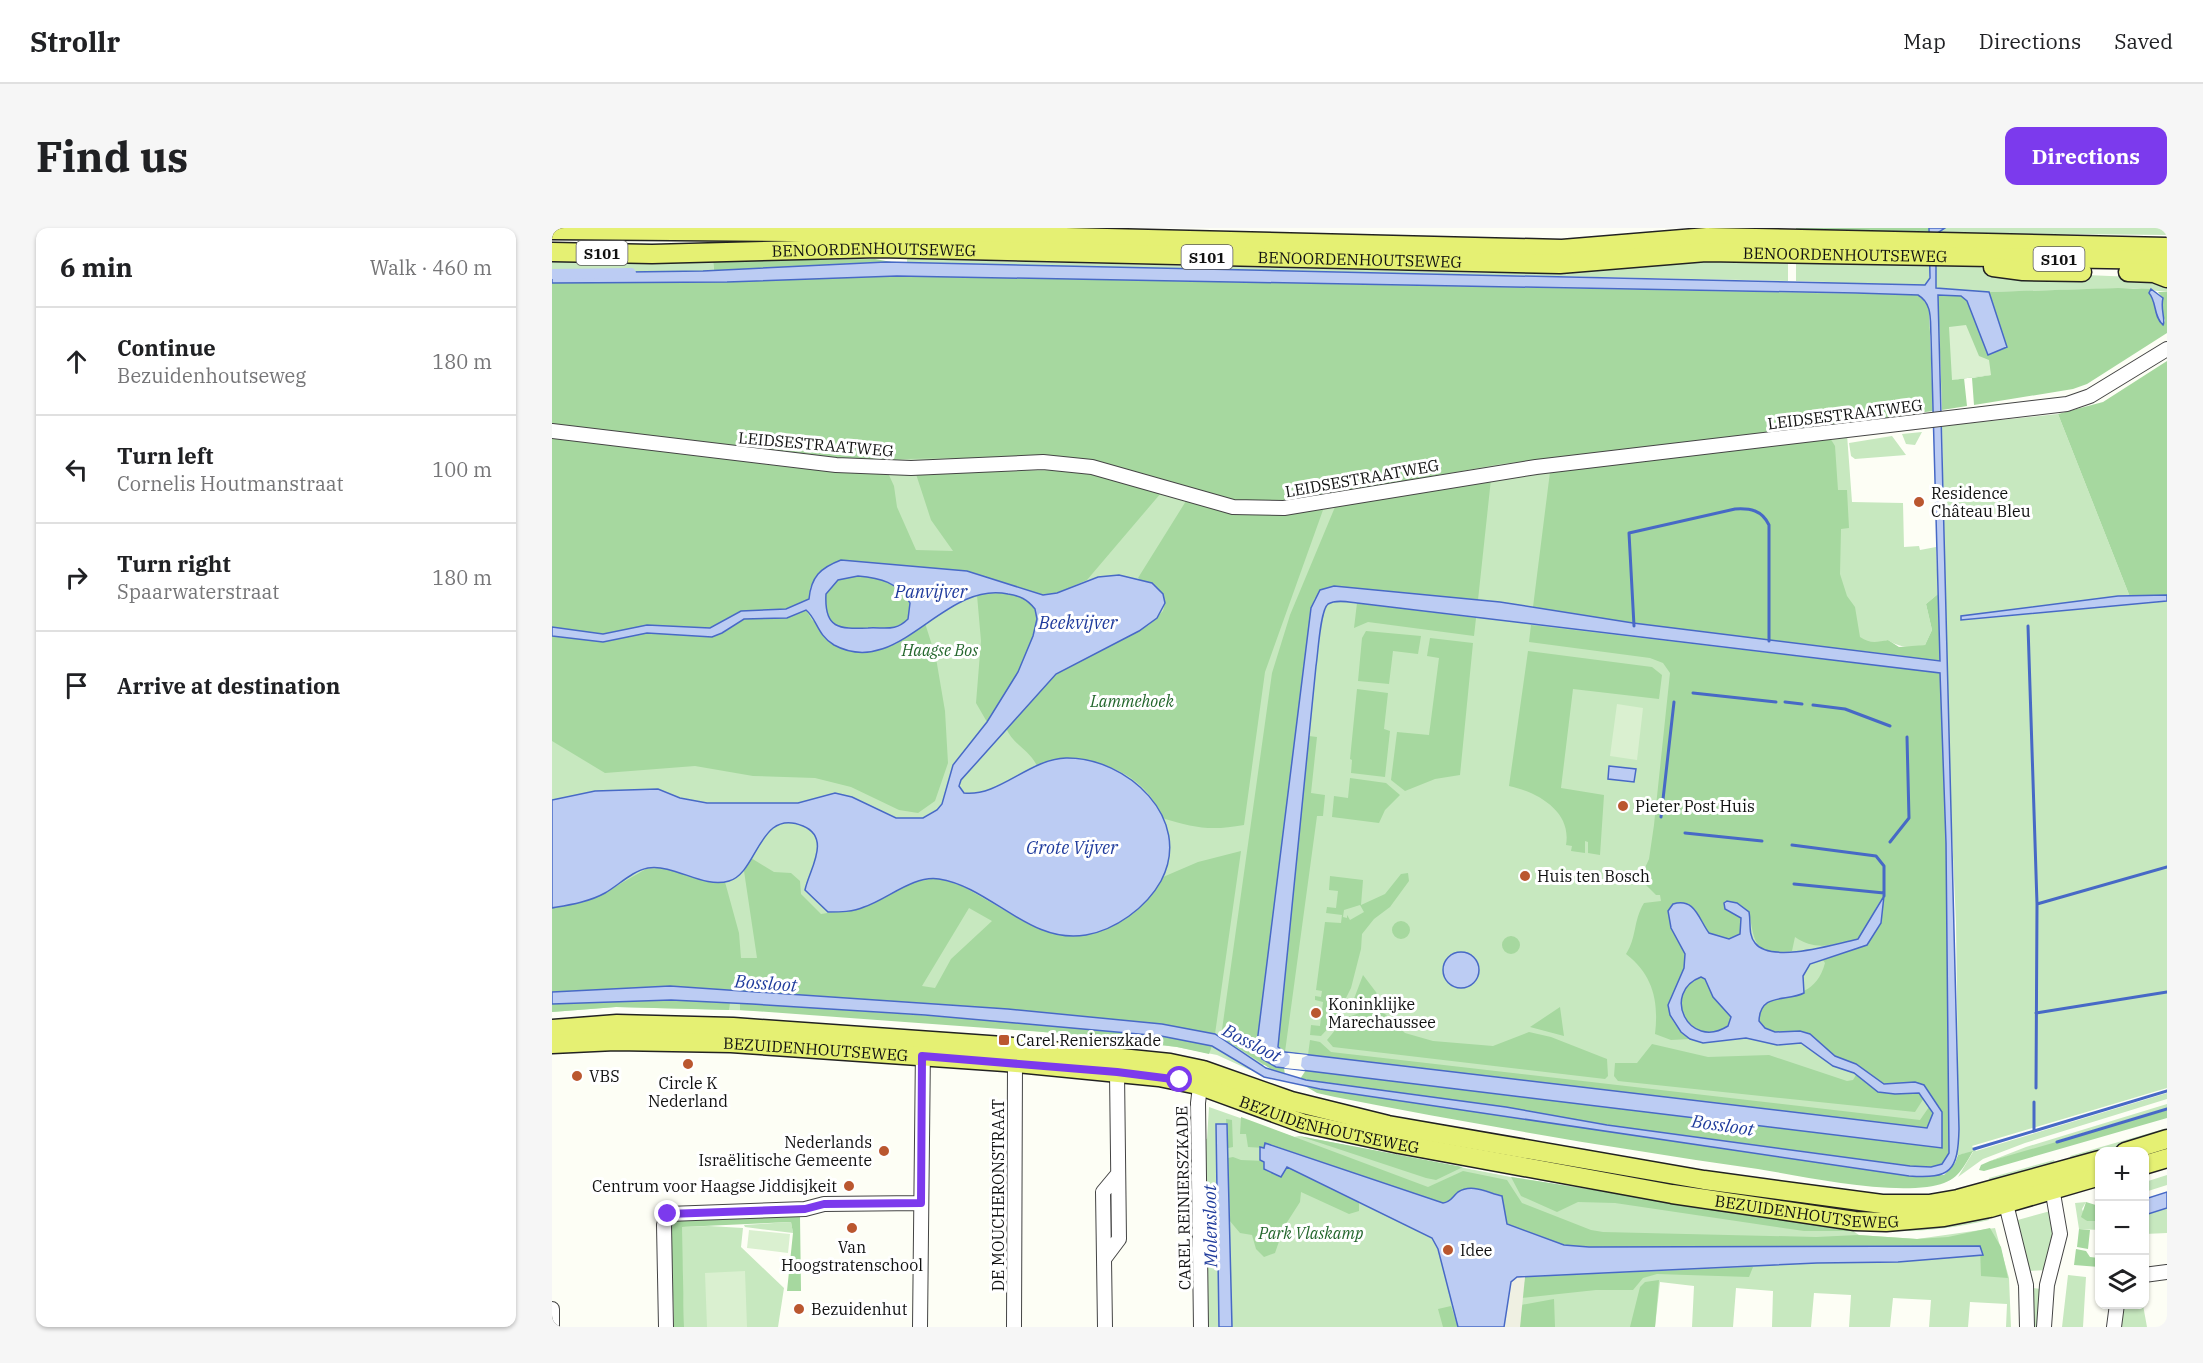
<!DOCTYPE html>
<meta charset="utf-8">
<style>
body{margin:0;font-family:"IBM Plex Serif",serif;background:#f6f6f6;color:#202124}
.controls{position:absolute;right:18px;bottom:18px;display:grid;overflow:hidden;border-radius:12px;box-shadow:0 2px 4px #0004}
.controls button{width:54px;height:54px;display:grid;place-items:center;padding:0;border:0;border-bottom:2px solid #e0e0e0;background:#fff;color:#202124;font:30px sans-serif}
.stop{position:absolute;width:18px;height:18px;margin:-14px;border:4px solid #7c3aed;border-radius:50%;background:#fff}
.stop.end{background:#7c3aed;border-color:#fff;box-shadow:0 2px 6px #0008}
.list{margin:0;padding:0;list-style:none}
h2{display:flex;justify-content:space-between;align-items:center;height:78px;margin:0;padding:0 24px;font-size:26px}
h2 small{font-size:20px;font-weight:400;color:#757577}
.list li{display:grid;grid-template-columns:39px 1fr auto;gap:18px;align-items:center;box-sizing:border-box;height:108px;padding:0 24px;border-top:2px solid #e0e0e0}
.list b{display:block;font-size:22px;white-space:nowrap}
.list p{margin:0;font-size:20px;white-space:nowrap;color:#757577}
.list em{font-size:20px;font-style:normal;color:#757577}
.icon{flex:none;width:33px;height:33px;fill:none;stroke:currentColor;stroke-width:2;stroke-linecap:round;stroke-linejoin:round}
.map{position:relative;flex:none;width:1615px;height:1099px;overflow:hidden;border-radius:12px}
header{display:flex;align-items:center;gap:36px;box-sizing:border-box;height:84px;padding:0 30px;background:#fff;border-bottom:2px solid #e0e0e0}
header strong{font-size:28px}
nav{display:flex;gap:33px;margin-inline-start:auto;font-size:21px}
.intro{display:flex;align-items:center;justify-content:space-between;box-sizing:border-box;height:144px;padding:0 36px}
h1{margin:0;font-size:42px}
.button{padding:15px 27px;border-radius:12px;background:#7c3aed;color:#fff;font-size:21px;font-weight:700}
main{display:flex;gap:36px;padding:0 36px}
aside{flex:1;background:#fff;border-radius:12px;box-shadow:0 2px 4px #0004}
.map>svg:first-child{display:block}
</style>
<header>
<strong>Strollr</strong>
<nav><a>Map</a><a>Directions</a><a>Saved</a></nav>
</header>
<div class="intro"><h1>Find us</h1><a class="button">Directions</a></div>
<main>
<aside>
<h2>6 min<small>Walk · 460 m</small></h2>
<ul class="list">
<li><svg class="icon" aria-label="ahead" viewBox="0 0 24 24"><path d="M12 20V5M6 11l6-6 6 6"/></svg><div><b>Continue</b><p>Bezuidenhoutseweg</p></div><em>180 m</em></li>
<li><svg class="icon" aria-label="left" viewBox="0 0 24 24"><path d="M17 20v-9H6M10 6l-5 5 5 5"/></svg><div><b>Turn left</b><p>Cornelis Houtmanstraat</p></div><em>100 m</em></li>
<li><svg class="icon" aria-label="right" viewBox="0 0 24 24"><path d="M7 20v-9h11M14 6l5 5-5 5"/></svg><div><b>Turn right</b><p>Spaarwaterstraat</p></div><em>180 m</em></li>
<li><svg class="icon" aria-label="arrive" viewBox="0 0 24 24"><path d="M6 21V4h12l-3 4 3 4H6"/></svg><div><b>Arrive at destination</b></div></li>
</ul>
</aside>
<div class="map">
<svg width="1615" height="1099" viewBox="0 0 1615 1099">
<rect width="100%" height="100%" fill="#fdfef5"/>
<path fill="#c7e8bf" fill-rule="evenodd" d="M1393 0H1615V7L1384 5Z
M355 31 936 45 953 42 1114 32 1236 31V53L355 35Z
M1244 32 1378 35 1377 52 1294 193 1300 274 1351 275 1352 319 1367 318 1368 322 1384 319 1386 366 1374 376 1380 402 1373 417C1358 420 1348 420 1336 412L1325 415 1314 414 1312 434 1395 443 1390 198 1506 186 1578 369 1566 368 1410 388 1409 392 1615 373V860L1420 918 1424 923 1615 865V871L1473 915 1431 931 1406 949 1421 924 1406 927 717 835 698 842 665 827 625 819 455 800 243 784 144 781 64 779 0 784V48L1276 54 1244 53ZM1399 583 1404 695 1407 921Z
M0 33H161L162 43 0 45Z
M1384 35 1420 36 1438 43 1582 49 1615 57V64L1581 60 1437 64 1384 60Z
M1370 204 1363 217 1354 216 1350 206Z
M1340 208 1354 227 1303 231 1299 228 1297 215Z
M1615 876V880L1504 913V916L1438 933 1474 919Z
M657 879 742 909 747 908 959 949 1301 1003 1307 1007 1365 1011 1443 1000 1457 1050 1459 1099H1454L1455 1076 1418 1074 1416 1099H1377L1379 1072 1341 1070 1338 1099H1297L1299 1067 1262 1065 1259 1099H1220L1221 1063 1184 1060 1181 1099H1140L1142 1058 1108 1054 1103 1099H653L650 909 655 911Z
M1615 900 1604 906V909L1564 923 1548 924 1521 938 1518 928Z
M1502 932 1505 942 1439 961 1437 950Z
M1615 947V957L1593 964V954Z
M1534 974 1530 981 1535 993H1547V1002L1527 1001 1523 975Z
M1615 980V1005L1593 1006 1592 987Z
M1502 982 1504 1007 1496 1042 1476 1043 1462 993Z
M1435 983 1437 992C1403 1000 1370 1004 1334 1003Z
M239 994 241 1005 193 999 192 997Z
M157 998 191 1000 189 1019 232 1060 226 1099H132L129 999Z
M1516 1047 1534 1049 1531 1099H1510Z
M1481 1060 1489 1061 1488 1099H1478Z
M1571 1077H1591L1595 1099H1570Z"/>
<path fill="#a6d89f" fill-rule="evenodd" d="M1244 0H1377L1378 5 1244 2Z
M323 31 345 35 162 43 161 33Z
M345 48 1366 67 1377 78 1381 183 1230 204 949 236 732 275 672 271 487 229 285 232 0 198V55L175 54Z
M1566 60 1599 61 1597 64C1604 73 1602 86 1610 96L1613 93 1609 81 1611 70 1606 64H1615V105L1535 156 1521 161 1422 177 1420 150 1439 147 1400 152 1412 150 1415 178 1390 182 1386 66 1409 68 1415 73 1436 127 1445 90 1437 64Z
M1615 133V367L1578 369 1506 186 1551 174Z
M0 209 236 239 336 245 342 258 345 279 364 322 401 323 379 292 364 246 513 242 558 250 609 265 535 352 505 365 491 367 415 343 337 336 258 359 257 371 234 381 189 383 158 400 95 397 51 406 0 399Z
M1278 210 1283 218 1286 262H1295L1297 300 1289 301 1288 346 1295 368 1303 379 1308 409C1318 416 1325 414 1336 412L1347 419 1373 417 1380 402 1374 376 1386 366 1388 433 1081 395 981 379 998 244Z
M939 251 926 372 782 358 762 371 705 815 724 839 732 840 733 847 725 845 669 809 720 445 738 387 783 279Z
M634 273C679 284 725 287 771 282L713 444 692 597C659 603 642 600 610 590 593 541 531 521 485 538 478 522 461 517 454 500L504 446 597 397 611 383 613 375 586 350Z
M306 348C328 350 346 354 358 375L356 391C343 404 333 399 316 400 287 401 272 401 274 366L286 352Z
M449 365C458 366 469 367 476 372 506 395 448 471 435 494L424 475 429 413 425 367Z
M805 375 924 390 922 408 816 394 802 400Z
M254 382 260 392 316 423 344 416 373 395 384 430 393 483 396 535 383 573 366 585 347 582 299 559 263 550 201 548 143 538 53 545 0 513V408L51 414 95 405 160 409 192 391 235 390Z
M979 397 1388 445 1394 615 1397 925 1390 936 1379 939 1358 938 1055 897 954 879 748 851 754 842 1390 920V884L1372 857 1363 854 1332 856 1304 836 1283 828 1258 806 1248 803 1223 804 1213 800 1207 793C1207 755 1260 785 1273 735L1271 732 1315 717 1329 695 1331 669C1320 682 1319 698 1306 711 1283 716 1264 724 1243 709L1240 723C1202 728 1203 716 1197 684L1185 675 1175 673 1172 675V678L1189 690 1188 707 1177 711 1157 705C1147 692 1142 669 1121 676L1119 700C1124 710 1133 717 1133 729 1136 765 1092 774 1138 811L1119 812 1103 806C1107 773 1101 747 1074 726 1085 709 1081 693 1092 675L1109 673 1108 667H1104L1088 651 1097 631 1102 597 1118 445 1111 435 1098 430 977 414Z
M814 403 869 408 866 426 841 423 837 456 806 453 810 410Z
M878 410 921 415 908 547 883 551 853 563 839 552 845 504 877 507 887 430 875 428Z
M976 423 1100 439 1110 447 1107 471 1021 461 1009 560 1052 567 1048 627 1036 625V614L1033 613V625L1019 623 1020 618 1014 617C1020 583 985 564 957 558Z
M805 461 836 465 832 501 838 503 833 549 799 545 800 532 798 531Z
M757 508 765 509 759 565 773 567 771 588H765L733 824 726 819 728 784Z
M798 550 834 555 848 567 833 582 827 595 780 589 782 568 796 570Z
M689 623 663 806 610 796 456 781 180 762 118 758 0 764V680L49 667 94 641 109 640 173 654 187 705 189 730H205L192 643 199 630 222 644 239 645 248 653 249 666 269 686 309 680 363 654 385 650 410 658 478 697 565 696 596 670 611 649 646 634ZM417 680 440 693 399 731 383 760 370 758Z
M856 645 857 653 838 679 822 691 810 706 809 721 799 760 782 794 769 808 758 807 759 797 768 798 771 774 763 772V768L769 769 770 763 764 762 773 694 789 695 790 687 774 685 775 679 784 680 786 663 777 662 778 648 811 652 809 677 833 666 849 646ZM808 677 812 684 798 692 795 687V690L791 689 792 682Z
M840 702a9 9 0 1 1 18 0a9 9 0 1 1-18 0Z
M950 717a9 9 0 1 1 18 0a9 9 0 1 1-18 0Z
M811 747 827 768 800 776Z
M1146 749 1153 751 1164 773 1179 788 1176 798C1139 821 1109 773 1146 749Z
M119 772 178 775 177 782 64 779 0 784V776Z
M188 775 480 795 609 808 660 818 657 826 625 819 532 807 188 782Z
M1008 779 1012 808 978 799Z
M819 781 833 786 853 805 881 813 941 818 977 804 999 809 1055 831 1056 848 1053 851 781 819 775 812 793 790Z
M758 812 768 814 779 824 1368 892 1377 879 1381 887 1375 900 1339 897 756 827Z
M1100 816 1156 829 1217 827 1295 853 1301 852 1304 847C1328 867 1333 866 1364 864L1372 870 1363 884 1066 853 1062 848 1063 835H1085Z
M753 858 1357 948 1392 947 1403 935 1406 927 1421 923C1408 946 1403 955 1375 959 1323 965 1251 948 1199 940 1060 920 921 896 783 869L765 865Z
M1615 882V890L1432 943 1427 942 1429 937 1438 933Z
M689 889 876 959 911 943 955 952 970 975 1039 1002 1051 1004 1264 1009 1306 1007 1365 1011 1396 1009 1438 1000 1449 1019 1456 1050 1429 1048 1428 1018 1037 1019 1012 1017 955 996 949 968 929 961 906 964 899 972 891 975 728 920 713 916 712 920 696 919 694 906H688Z
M674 891 680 892 681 919 676 920Z
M747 908 911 939 884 952 874 950Z
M681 929 689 932 712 933 713 941 735 939 807 974V983L797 986 749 964 748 974 732 999 723 1025 712 1029 704 1021 700 1007 688 1005 677 992 676 930Z
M959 949 1301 1003H1252L1063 975 1026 974 1005 984 969 968Z
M1534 974 1547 978V993H1535L1529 989Z
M248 988 249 1063H235L241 1005 239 994 130 999 132 1099H122L119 1000 125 990Z
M1527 1001 1538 1002 1536 1021 1525 1019Z
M1524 1021 1534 1023 1538 1029 1547 1030V1039L1522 1037Z
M1201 1039 1197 1049 1105 1046 1091 1050 1081 1062H1044L969 1070 973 1049Z
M1107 1052 1103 1099H1078L1088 1059 1093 1054Z
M1002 1071 1003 1099H968L969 1077Z
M899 1078 906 1099H891L886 1081Z"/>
<path fill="#daf0d0" d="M1414 97 1427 128 1437 132 1439 147 1400 152 1397 99Z
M1065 476 1091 480 1085 532 1058 528Z
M197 1002 238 1006 236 1025 195 1020Z
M193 1043 195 1099H155L153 1045Z"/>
<path fill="#eff0e2" d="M965 1049H973L968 1099H952L959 1054Z"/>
<path fill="#bcccf3" stroke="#4769c6" stroke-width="1.5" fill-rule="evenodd" d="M1377 0H1393L1384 6V60L1437 64 1455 119 1436 127 1415 73 1409 68 1386 67 1407 901C1406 943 1399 951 1357 948L768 861 712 849 660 818 609 808 373 787 200 776 119 772 0 776V764L118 758 456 781 610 796 663 806 714 840 754 852 954 879 1055 897 1358 938 1379 939 1390 936 1397 925 1394 615 1388 445 805 375C797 374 784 371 776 376 768 382 766 427 764 438L726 819 733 824 1375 900 1381 885 1367 865 1343 866 1326 864 1302 845 1281 838 1249 815 1225 817 1194 810 1151 815 1138 811 1129 804 1118 787 1116 777 1132 740 1133 726 1119 700 1116 683 1121 676C1143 669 1147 692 1157 705L1177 711 1188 706 1189 690 1173 681 1172 675 1175 673 1185 675 1197 684C1199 694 1196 707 1203 715 1219 736 1284 716 1306 711L1332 668 1329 695 1315 717 1258 736 1251 748 1252 765C1235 774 1208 764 1207 793L1213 800 1223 804 1248 803 1258 806 1283 828 1304 836 1332 856 1363 854 1372 857 1390 884V920L724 839 710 831 705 815 759 380 768 362 782 358 948 374 1081 395 1388 433 1379 108C1378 92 1381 76 1366 67L1304 65 345 48 175 54 0 55V45L151 43 334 34 1373 57 1378 50ZM1149 749 1153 751 1161 769 1179 789 1176 798C1136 823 1109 764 1149 749Z
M1599 61 1611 70C1608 81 1614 92 1611 97 1601 88 1605 74 1597 65Z
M289 332 415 343 491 367 505 365 546 349 567 347 600 355 611 366 613 375 605 390 587 403 504 446 409 552 407 558 412 565C447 569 477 531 514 530 575 529 642 591 609 653 594 680 563 702 534 707 478 717 439 659 387 651 361 647 336 671 312 679 301 684 288 684 276 684L253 662C257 642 280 610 251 598 207 579 206 645 177 653 151 661 123 636 96 640 80 643 67 657 53 665 37 674 17 677 0 680V572L43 563 106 561 128 570 155 575H246L283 565 300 569 344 590H371L385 582 390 576 401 537 435 494 466 444 481 408 485 391 483 381C475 371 468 368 456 366 391 352 347 452 282 417 265 407 265 391 254 382L235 390 192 391 170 405 160 409 95 405 51 414 0 408V399L51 406 95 397 158 400 189 383 234 381 257 371C259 349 268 340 289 332ZM306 348C328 350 346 354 358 375L356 391C343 404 333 399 316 400 287 401 272 401 274 366L286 352Z
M1615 367V373L1409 392V388L1566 368Z
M1057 538 1084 541 1082 554 1056 551Z
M891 742a18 18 0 1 1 36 0a18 18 0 1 1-36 0Z
M664 896H675L680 1099H667Z
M713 915 891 975C899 974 900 969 906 964 920 955 936 965 950 968L955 996 1012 1017 1037 1019 1428 1018 1431 1027 1346 1034 1265 1035 965 1049 959 1054 952 1099H906L886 1021 880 1010 735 939 729 949 712 941V934L708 932V919L712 920Z
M1615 964V980L1593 987V971Z"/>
<path fill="#fdfef5" d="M735 825 756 827 750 830 749 838 753 842 732 840 737 836 738 828Z"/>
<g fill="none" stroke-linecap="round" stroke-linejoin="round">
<path stroke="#4769c6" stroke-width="3" d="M1082 398 1077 305 1183 281C1198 280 1210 282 1217 297V413
M1476 398 1485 676 1484 860
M1141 465 1224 474
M1233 474 1250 476
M1261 477 1293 481 1338 498
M1109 589 1122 474
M1133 605 1210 613
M1338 614 1357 590 1355 509
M1240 617 1324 628 1332 638V668
M1242 656 1332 665
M1485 676 1615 639
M1484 785 1615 764
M1482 874V903
M1505 914 1615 881
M1422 921 1615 863"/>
<path stroke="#bcccf3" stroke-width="10" d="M0 46 79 45"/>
<g stroke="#444" stroke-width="16">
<path id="minor" d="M0 203 284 237 359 240 491 234 540 239 681 279 732 280 984 239 1515 176 1538 168 1615 121
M649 850 646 875 649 1099
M1452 968 1474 1057 1475 1099
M552 1031 551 964 566 946
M1592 1047 1615 1044
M0 1081V1099
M114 1099 112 997 116 986 253 981 272 976 369 975
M368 1099 371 819
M462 1099 463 835
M553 1099 552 1031 567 1011 565 844
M1492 1099 1495 1057 1508 1006 1499 954
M1562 1099 1565 1076"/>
</g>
<g stroke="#222" stroke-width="21">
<g id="major">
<path d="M0 2 348 5 1010 21 1155 9 1615 19"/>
<path id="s1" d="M0 24 100 26 327 20 1008 36 1154 24 1615 32"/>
<path d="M1441 39 1471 43 1530 44"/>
<path d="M1576 44 1602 45 1615 50"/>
<path d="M0 801 65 796 181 799 451 818 618 835 651 842 739 873 836 897 1152 952 1330 976H1377L1406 971 1548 932"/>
<path id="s2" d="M0 816 63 813 179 815 453 834 607 849 646 857 750 895 847 916 1120 966 1303 993 1334 994 1392 989 1438 980 1548 948"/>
<path d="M1573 924 1615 911"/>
<path d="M1592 937 1615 930"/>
</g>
</g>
<use href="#minor" stroke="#fff" stroke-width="14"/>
<use href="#major" stroke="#e5f073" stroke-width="18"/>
</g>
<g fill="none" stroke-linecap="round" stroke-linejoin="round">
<path stroke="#7c3aed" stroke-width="8" d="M116 986 253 981 272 976 369 975 370 828 565 844 628 852"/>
</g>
<g fill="#ba572f" stroke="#fff" stroke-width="2">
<circle cx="1367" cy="274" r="6"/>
<circle cx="1071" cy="578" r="6"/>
<circle cx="973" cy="648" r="6"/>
<circle cx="764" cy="785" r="6"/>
<rect x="446" y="806" width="12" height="12" rx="3"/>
<circle cx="136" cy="836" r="6"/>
<circle cx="25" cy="848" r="6"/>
<circle cx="332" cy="923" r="6"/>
<circle cx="297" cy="958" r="6"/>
<circle cx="300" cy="1000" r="6"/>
<circle cx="896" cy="1022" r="6"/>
<circle cx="247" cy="1081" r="6"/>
</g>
<g text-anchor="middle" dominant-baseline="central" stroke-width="6" stroke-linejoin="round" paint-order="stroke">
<g fill="#fff" stroke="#585858" stroke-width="1.5">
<rect x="24.5" y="13" width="51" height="24" rx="4.5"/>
<rect x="629.5" y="17" width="51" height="24" rx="4.5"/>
<rect x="1481.5" y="19" width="51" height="24" rx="4.5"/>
</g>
<g font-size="15" font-weight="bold" fill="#111">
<text x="50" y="25">S101</text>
<text x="655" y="29">S101</text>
<text x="1507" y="31">S101</text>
</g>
<g font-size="16" fill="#111" stroke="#fff">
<text stroke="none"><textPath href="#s1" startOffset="322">BENOORDENHOUTSEWEG</textPath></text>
<text stroke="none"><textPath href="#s1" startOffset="1294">BENOORDENHOUTSEWEG</textPath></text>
<text stroke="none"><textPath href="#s1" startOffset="808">BENOORDENHOUTSEWEG</textPath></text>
<text transform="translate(1293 186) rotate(-7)">LEIDSESTRAATWEG</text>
<text transform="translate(264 216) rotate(5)">LEIDSESTRAATWEG</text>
<text transform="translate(810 250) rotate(-10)">LEIDSESTRAATWEG</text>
<text stroke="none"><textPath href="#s2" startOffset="264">BEZUIDENHOUTSEWEG</textPath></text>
<text stroke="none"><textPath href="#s2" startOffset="786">BEZUIDENHOUTSEWEG</textPath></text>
<text transform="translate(446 967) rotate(-90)">DE MOUCHERONSTRAAT</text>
<text transform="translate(631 970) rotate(-91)">CAREL REINIERSZKADE</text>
<text stroke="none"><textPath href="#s2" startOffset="1272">BEZUIDENHOUTSEWEG</textPath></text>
</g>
<g font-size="16" fill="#111" stroke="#fff" text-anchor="start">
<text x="1379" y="265">Residence<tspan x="1379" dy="18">Château Bleu</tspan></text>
<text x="1083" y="578">Pieter Post Huis</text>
<text x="985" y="648">Huis ten Bosch</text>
<text x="776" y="776">Koninklijke<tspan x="776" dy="18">Marechaussee</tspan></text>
<text x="464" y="812">Carel Renierszkade</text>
<text x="37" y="848">VBS</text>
<text x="136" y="855" text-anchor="middle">Circle K<tspan x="136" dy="18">Nederland</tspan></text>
<text x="320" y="914" text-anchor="end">Nederlands<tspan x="320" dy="18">Israëlitische Gemeente</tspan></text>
<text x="285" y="958" text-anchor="end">Centrum voor Haagse Jiddisjkeit</text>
<text x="300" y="1019" text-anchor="middle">Van<tspan x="300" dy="18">Hoogstratenschool</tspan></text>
<text x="908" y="1022">Idee</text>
<text x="259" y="1081">Bezuidenhut</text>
</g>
<g font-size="16" font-style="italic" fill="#23662c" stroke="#fff">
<text x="388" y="422">Haagse Bos</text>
<text x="580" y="473">Lammehoek</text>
<text x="759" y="1005">Park Vlaskamp</text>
</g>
<g font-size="18" font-style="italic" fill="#203c9d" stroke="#fff">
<text x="379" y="363">Panvijver</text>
<text x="526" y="394">Beekvijver</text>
<text x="520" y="619">Grote Vijver</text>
<text transform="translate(214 755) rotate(4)">Bossloot</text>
<text transform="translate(700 815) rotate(27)">Bossloot</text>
<text transform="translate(1171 897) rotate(8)">Bossloot</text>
<text transform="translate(658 998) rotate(-91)">Molensloot</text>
</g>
</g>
</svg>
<div class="controls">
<button>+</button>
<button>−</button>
<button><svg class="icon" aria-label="layers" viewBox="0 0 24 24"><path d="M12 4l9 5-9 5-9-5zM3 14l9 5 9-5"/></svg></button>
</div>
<div class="stop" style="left:628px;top:852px"></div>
<div class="stop end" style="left:116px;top:986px"></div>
</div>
</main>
